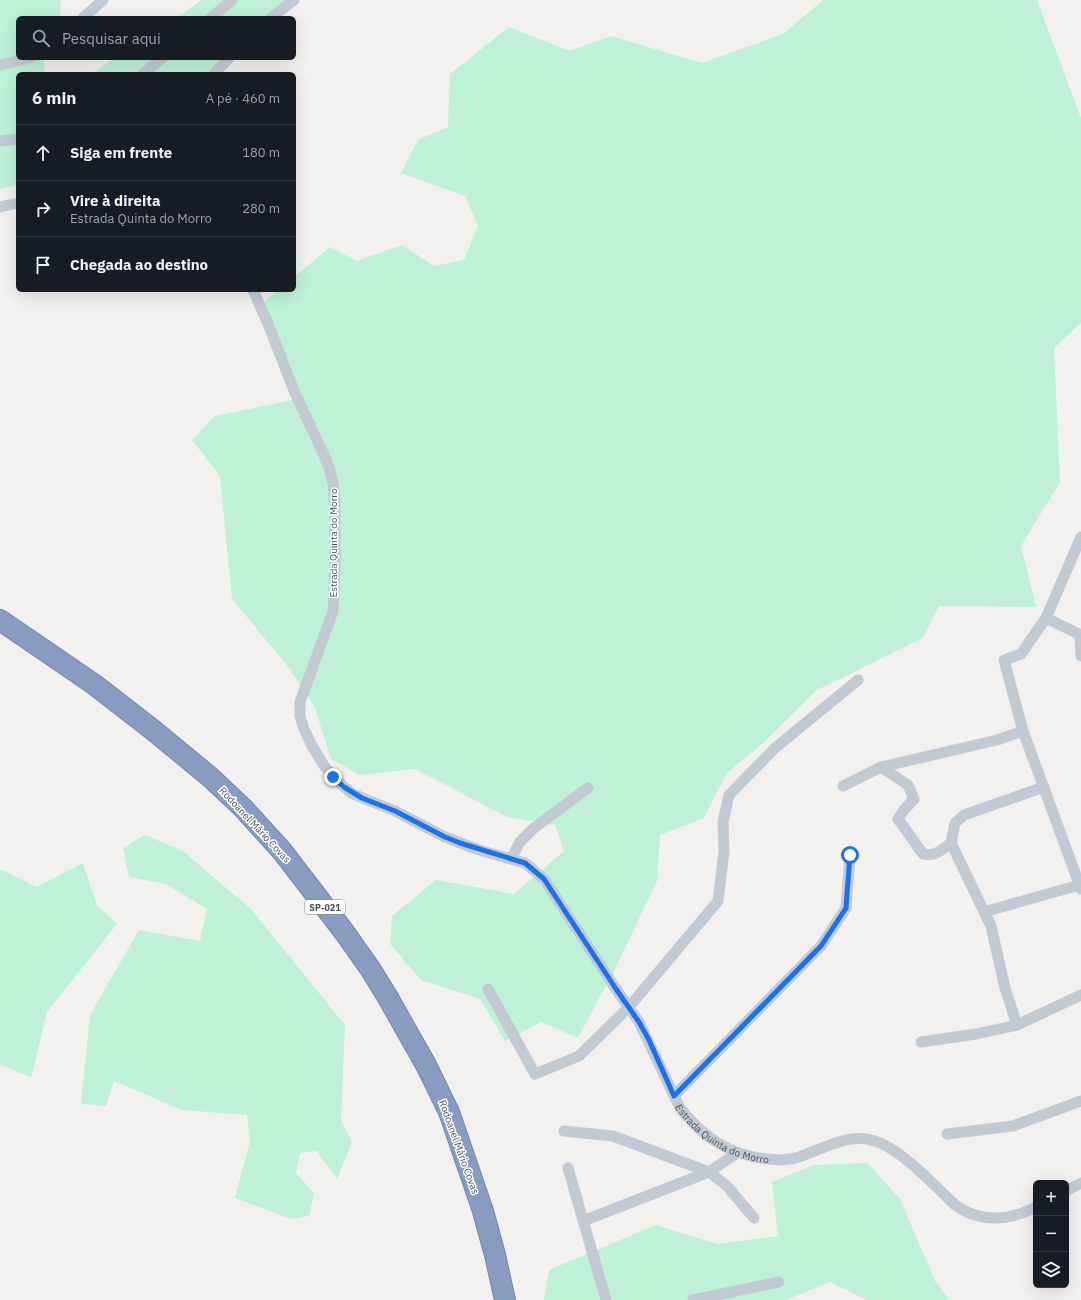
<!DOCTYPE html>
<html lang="pt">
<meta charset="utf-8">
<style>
body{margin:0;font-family:"IBM Plex Sans",sans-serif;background:#242831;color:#f1f3f6}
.controls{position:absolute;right:12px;bottom:12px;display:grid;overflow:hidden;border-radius:6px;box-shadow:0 4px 16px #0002}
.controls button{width:36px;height:36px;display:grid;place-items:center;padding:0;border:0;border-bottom:1px solid #363941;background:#171b24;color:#f1f3f6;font:20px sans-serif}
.stop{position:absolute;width:12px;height:12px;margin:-9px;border:3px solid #1a73e8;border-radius:50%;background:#fff}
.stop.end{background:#1a73e8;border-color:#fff;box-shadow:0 1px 4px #0008}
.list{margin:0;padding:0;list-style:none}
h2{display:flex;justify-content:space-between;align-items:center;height:52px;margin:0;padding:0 16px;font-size:17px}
h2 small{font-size:13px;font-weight:400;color:#9ea1a6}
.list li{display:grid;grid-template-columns:26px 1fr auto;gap:12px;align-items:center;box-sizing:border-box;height:56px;padding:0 16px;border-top:1px solid #363941}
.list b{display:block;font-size:15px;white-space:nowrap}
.list p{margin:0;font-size:13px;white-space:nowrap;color:#9ea1a6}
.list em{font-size:13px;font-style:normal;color:#9ea1a6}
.icon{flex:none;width:22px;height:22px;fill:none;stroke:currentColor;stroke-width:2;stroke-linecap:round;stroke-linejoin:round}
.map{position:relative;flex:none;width:1081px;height:1300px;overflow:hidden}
.search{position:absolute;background:#171b24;box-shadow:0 4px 16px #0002;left:16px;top:16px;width:280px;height:44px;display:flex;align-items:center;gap:10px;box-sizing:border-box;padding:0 14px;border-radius:6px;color:#9ea1a6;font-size:15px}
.panel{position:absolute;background:#171b24;box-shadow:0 4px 16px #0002;left:16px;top:72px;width:280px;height:220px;border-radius:6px}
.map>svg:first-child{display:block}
</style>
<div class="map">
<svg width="1081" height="1300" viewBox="0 0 1081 1300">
<rect width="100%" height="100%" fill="#f3f1f0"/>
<path fill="#bef1d8" d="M0 0H61L60 18H18V58H44L45 74H18V185L0 189Z
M202 0H288L270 18H176Z
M823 0H1037L1081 118V323L1054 348 1060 482 1021 546 1036 607 939 606 923 638 817 690 763 743 727 773 704 818 660 835 657 881 618 963 578 1038 541 1022 505 1041 480 999 421 980 390 944 392 916 436 880 514 894 564 851 555 825 507 817 415 769 360 775 331 759 315 708 290 669 232 599 220 476 192 440 215 416 303 398 264 302 278 290H294V277L330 247 357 261 402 245 434 266 464 260 478 226 465 196 401 173 418 140 448 127 450 74 509 27 570 51 611 36 702 63 783 34Z
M115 58H229L213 74H91Z
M145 835 183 851 251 909 345 1025 341 1121 352 1142 337 1179 316 1151 300 1153 296 1173 314 1193 309 1216 291 1219 235 1198 250 1141 247 1115 182 1110 114 1081 106 1106 81 1104 90 1015 139 930 200 941 207 909 166 884 129 877 123 848Z
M83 863 97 905 117 924 47 1012 31 1078 0 1064V869L37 887Z
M868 1163 900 1199 936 1283 950 1300H867L830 1282 786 1300H544L549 1270 656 1225 717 1244 778 1236 772 1182 814 1165Z"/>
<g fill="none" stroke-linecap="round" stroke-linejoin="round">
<g stroke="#7287ac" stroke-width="22">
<path id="highway" d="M0 620 95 685 153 730 210 777 243 808 282 851 345 933 371 970 387 996 426 1065 449 1112 483 1211 495 1255 505 1300"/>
</g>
<g stroke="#c1c9d2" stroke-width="11">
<path d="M83 18 103 0"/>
<path d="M211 18 232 0"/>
<path d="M271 18 294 0"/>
<path d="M0 65 30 58"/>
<path d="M143 74 162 58"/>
<path d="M214 74 229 58"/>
<path d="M0 141 18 139"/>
<path d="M0 207 18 203"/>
<path id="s1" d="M253 290 268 324 295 393 323 453 330 470 333 483 335 501V568L333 611 300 702V716L304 729 312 746 325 767 344 787 353 794 395 811 445 837 479 850 525 863 544 879 616 989 639 1022 680 1108C704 1138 728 1154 766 1159 778 1160 788 1161 799 1157 823 1149 849 1132 875 1141 901 1149 935 1186 955 1205 980 1223 1010 1221 1036 1207"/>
<path d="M1081 537 1046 618 1021 654 1004 660 1023 731 1081 889"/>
<path d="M1046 618 1081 635"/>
<path d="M1080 635 1081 656"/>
<path d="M881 767 997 740 1023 731"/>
<path d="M843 786 881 767 908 785 914 799 904 810 898 819 923 854C935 857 941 850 951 843L991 926 1005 988 1017 1025"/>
<path d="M951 843 955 823 964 815 1044 787"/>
<path d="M511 859 520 842 534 828 588 788"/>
<path d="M984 912 1079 885"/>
<path d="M488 989 535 1074 579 1056 629 1007 718 901 724 851 723 822 729 795 775 748 858 680"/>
<path d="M921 1042 976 1034 1017 1025 1081 995"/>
<path d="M674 1096 821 946 846 908 850 855"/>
<path d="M564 1131 613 1136 709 1172 737 1153"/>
<path d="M947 1134 1013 1126 1081 1101"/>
<path d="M568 1168 606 1300"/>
<path d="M1066 1191 1081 1183"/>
<path d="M583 1221 709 1172 727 1186 754 1218"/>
<path d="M693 1300 779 1282"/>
</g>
<use href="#highway" stroke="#879cc0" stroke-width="20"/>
</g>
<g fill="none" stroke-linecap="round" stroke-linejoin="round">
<path stroke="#1a73e8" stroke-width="5" d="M333 777 344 787 362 798 395 811 445 837 460 843 525 863 544 879 616 989 639 1022 649 1040 674 1096 821 946 846 908 850 855"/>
</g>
<g text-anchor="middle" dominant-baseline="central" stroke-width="3" stroke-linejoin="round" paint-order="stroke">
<rect fill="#fff" stroke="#7f858e" stroke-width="1" x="305" y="900" width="40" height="14" rx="3"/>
<g font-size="9" font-weight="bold" fill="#48515e">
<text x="325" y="907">SP-021</text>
</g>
<g font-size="10" fill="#48515e" stroke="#fff">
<text transform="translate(333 543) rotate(-90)">Estrada Quinta do Morro</text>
<text transform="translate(255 825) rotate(47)">Rodoanel Mário Covas</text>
<text stroke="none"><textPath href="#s1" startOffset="1073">Estrada Quinta do Morro</textPath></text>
<text transform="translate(459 1147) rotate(70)">Rodoanel Mário Covas</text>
</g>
</g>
</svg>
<div class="controls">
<button>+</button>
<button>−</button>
<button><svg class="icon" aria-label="layers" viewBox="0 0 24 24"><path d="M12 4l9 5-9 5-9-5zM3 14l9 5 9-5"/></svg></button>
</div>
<div class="stop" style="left:850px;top:855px"></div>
<div class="stop end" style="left:333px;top:777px"></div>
<div class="search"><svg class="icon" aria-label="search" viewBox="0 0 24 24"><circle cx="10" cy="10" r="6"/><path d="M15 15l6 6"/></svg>Pesquisar aqui</div>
<section class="panel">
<h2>6 min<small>A pé · 460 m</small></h2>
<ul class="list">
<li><svg class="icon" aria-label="ahead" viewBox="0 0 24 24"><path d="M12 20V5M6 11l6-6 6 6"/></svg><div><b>Siga em frente</b></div><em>180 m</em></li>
<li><svg class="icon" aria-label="right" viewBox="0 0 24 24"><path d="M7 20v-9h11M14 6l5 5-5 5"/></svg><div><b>Vire à direita</b><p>Estrada Quinta do Morro</p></div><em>280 m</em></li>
<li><svg class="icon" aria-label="arrive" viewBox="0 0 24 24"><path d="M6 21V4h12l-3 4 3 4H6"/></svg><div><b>Chegada ao destino</b></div></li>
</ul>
</section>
</div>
